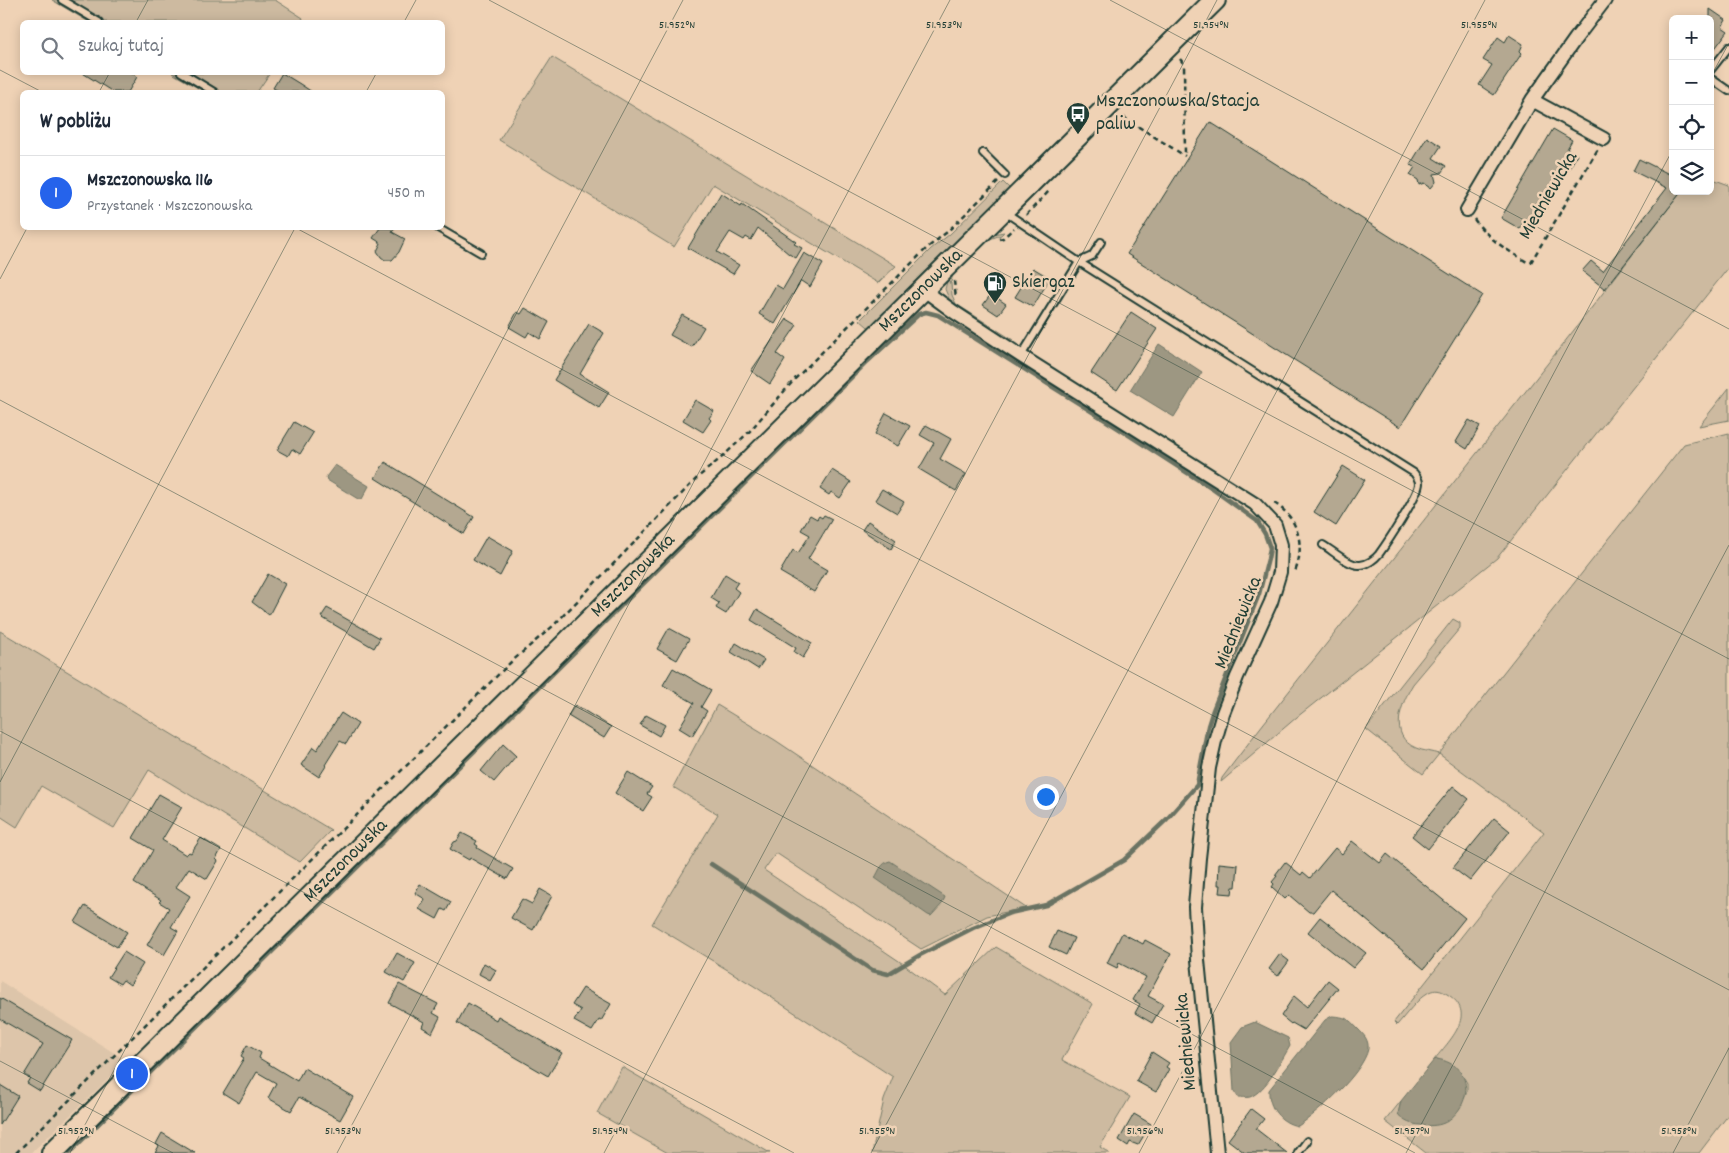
<!DOCTYPE html>
<html lang="pl">
<meta charset="utf-8">
<style>
body{margin:0;font-family:Dekko,sans-serif;background:#f2f2f3;color:#1f2937}
.controls{position:absolute;right:15px;top:15px;display:grid;overflow:hidden;border-radius:8px;box-shadow:0 2px 12px #0003}
.controls button{width:45px;height:45px;display:grid;place-items:center;padding:0;border:0;border-bottom:1px solid #e0e1e3;background:#fff;color:#1f2937;font:25px sans-serif}
.you{position:absolute;left:1045px;top:796px;width:18px;height:18px;margin:-12px;border:4px solid #fff;border-radius:50%;background:#1a73e8;box-shadow:0 0 0 8px #1a73e833}
.badge{display:grid;place-items:center;width:32px;height:32px;border-radius:50%;background:#2563eb;color:#fff;font-size:16px;font-weight:700}
.pin{position:absolute;translate:-50% -50%;border:2px solid #fff;box-shadow:0 1px 5px #0006}
.list{margin:0;padding:0;list-style:none}
h2{display:flex;justify-content:space-between;align-items:center;height:65px;margin:0;padding:0 20px;font-size:21px}
h2 small{font-size:16px;font-weight:400;color:#747a83}
.list li{display:grid;grid-template-columns:32px 1fr auto;gap:15px;align-items:center;box-sizing:border-box;height:75px;padding:0 20px;border-top:1px solid #e0e1e3}
.list b{display:block;font-size:19px;white-space:nowrap}
.list p{margin:0;font-size:16px;white-space:nowrap;color:#747a83}
.list em{font-size:16px;font-style:normal;color:#747a83}
.icon{flex:none;width:28px;height:28px;fill:none;stroke:currentColor;stroke-width:2;stroke-linecap:round;stroke-linejoin:round}
.map{position:relative;flex:none;width:1729px;height:1153px;overflow:hidden}
.search{position:absolute;background:#fff;box-shadow:0 2px 12px #0003;left:20px;top:20px;width:425px;height:55px;display:flex;align-items:center;gap:12px;box-sizing:border-box;padding:0 18px;border-radius:8px;color:#747a83;font-size:19px}
.panel{position:absolute;background:#fff;box-shadow:0 2px 12px #0003;left:20px;top:90px;width:425px;height:140px;border-radius:8px}
.map>svg:first-child{display:block}
</style>
<div class="map">
<svg width="1729" height="1153" viewBox="0 0 1729 1153">
<rect width="100%" height="100%" fill="#efd2b5"/>
<filter id="ink" filterUnits="userSpaceOnUse"><feTurbulence type="fractalNoise" baseFrequency=".02" numOctaves="2"/><feDisplacementMap in="SourceGraphic" scale="10" xChannelSelector="R" yChannelSelector="G"/><feConvolveMatrix kernelMatrix="1 2 1 2 8 2 1 2 1" color-interpolation-filters="sRGB"/></filter>
<g filter="url(#ink)">
<path fill="#ddc5aa" d="M0 981 127 1061 31 1153H0Z"/>
<path fill="#cdbaa0" stroke="#767c6a" d="M52 0H275L303 18 301 22H89Z
M552 57 896 266 878 283 713 184 674 247 499 140Z
M172 73H270L257 92H205Z
M1710 178 1729 185V267L1497 558 1297 717 1221 782 1222 778 1260 728 1589 311 1682 191H1710Z
M1003 182 1012 191C965 236 914 277 872 327H868L860 320 931 249 950 234Z
M1004 232 1001 235 987 240 953 274 951 282 949 283H951L952 295 956 304 1013 340H1011L955 305 949 299 945 289 948 278 993 234Z
M1729 388V420L1699 426Z
M1729 433V1114L1699 1153H1426L1385 1121 1401 1101 1398 1114H1454L1465 1097 1467 1091V1083L1458 1068 1437 1059 1434 1060C1449 1041 1479 1013 1447 994 1441 990 1435 989 1429 992 1418 998 1405 1016 1397 1025L1394 1022 1544 832 1439 754 1423 774 1366 729 1453 619 1460 623V628L1413 684C1401 704 1388 736 1416 748 1423 751 1432 752 1439 754L1684 444Z
M0 631 331 830 300 862 149 770 114 828 41 786 17 827 0 816Z
M717 705 775 740 1026 908 987 916 921 949 776 853 764 870 899 961 945 995 996 947 1093 1004 1062 1060 1130 1097 1100 1147 1109 1153H872L884 1100 893 1077 754 986 652 924 718 814 673 787Z
M622 1067 770 1153H668L597 1113Z"/>
<path fill="#9d9782" stroke="#6b7363" d="M1159 344 1202 372 1174 417 1130 390Z
M335 465 369 486 362 499H358L327 480 326 477Z
M890 861 945 897 942 904 931 916 928 915 875 878C879 871 881 863 890 861Z
M1332 1016C1346 1017 1348 1018 1358 1029 1364 1035 1369 1040 1368 1049 1363 1073 1318 1113 1298 1126 1280 1123 1268 1107 1269 1090L1325 1020Z
M1255 1022 1288 1038 1290 1046C1281 1061 1266 1091 1250 1097 1246 1098 1241 1097 1238 1097L1234 1091 1231 1042 1242 1027Z
M1437 1059C1474 1065 1474 1106 1444 1123 1437 1126 1429 1126 1421 1125 1411 1124 1405 1123 1398 1114L1401 1101 1434 1060Z"/>
<g fill="none" stroke-linecap="round" stroke-linejoin="round">
<path stroke="#6b7363" stroke-width="4.5" d="M69 1153 868 361 919 314 926 312 938 315 1118 428 1211 488 1257 521 1265 534 1270 548 1268 559 1259 594 1213 710 1208 726 1197 785 1167 819 1124 860 1046 905 1010 913 973 928 920 955 888 974 872 970 711 864"/>
</g>
<path fill="#b4a891" stroke="#1f3d34" d="M1710 9 1726 20 1722 27 1728 31 1710 55Z
M1509 35 1523 44 1520 51 1522 53 1494 95 1479 85 1492 65 1483 60 1498 37 1505 42Z
M81 72H131L137 77 128 92H113Z
M282 73 300 84 312 92H281L273 88Z
M1210 122 1482 295 1400 427 1127 254Z
M1553 129 1572 140 1567 149 1577 155 1535 227 1524 221 1520 229 1501 218Z
M1427 137 1441 146 1433 158 1446 166 1441 173 1434 174 1436 182 1431 188 1424 183 1419 185 1418 180 1410 175 1415 167 1410 165Z
M1639 159 1673 176V191H1682L1605 289 1582 271 1591 261 1603 271 1667 188 1633 171Z
M721 193 741 206 742 204 796 242 794 244 802 248 796 258 789 254 758 228 751 240 746 237 744 240 730 232 717 252 739 265 733 274 688 248Z
M380 228H395L392 232 405 239 399 252 392 260H385L381 257 377 251 381 243 373 238Z
M804 253 823 264 810 287 801 281 775 324 759 314 776 285 783 289Z
M1033 268 1050 278 1033 307 1015 297Z
M991 294 1006 304 998 315 983 305Z
M525 308 549 322 540 339 529 332 526 337 509 327 517 312 521 314Z
M1131 312 1157 329 1117 390 1091 373Z
M682 315 704 327 692 347 670 335Z
M787 319 797 325 777 354 785 360 770 384 751 371Z
M589 324 604 333 580 374 609 392 599 408 554 380Z
M695 400 714 411 709 418 711 420 703 432 683 420Z
M886 413 910 426 898 446 875 434Z
M1469 420 1480 426 1467 449 1456 442Z
M294 422 313 433 300 454 292 449 288 456 277 450Z
M926 425 951 439 940 459 966 474 956 491 919 469 934 443 920 435Z
M385 462 474 517 464 534 375 478Z
M1343 466 1365 480 1336 526 1314 512Z
M832 470 851 482 840 498 831 492 829 495 820 489Z
M882 489 904 502 897 513 875 500Z
M810 515 817 519 819 516 822 518 824 515 832 519 808 559 827 570 814 592 780 572 793 550 798 553 810 535 801 530Z
M868 521 896 540 891 549 862 530Z
M487 536 513 551 500 576 473 560Z
M268 574 285 584 269 615 252 602Z
M725 574 738 582 734 588 739 592 726 614 716 608 719 603 711 598Z
M327 608 380 638 374 648 321 617Z
M757 609 812 643 803 658 794 652 796 648 751 620Z
M669 628 689 639 677 660 657 649Z
M736 643 764 660 758 669 731 652Z
M673 668 711 690 701 707 707 711 692 736 679 728 694 703 663 685Z
M575 705 611 727 604 738 568 716Z
M341 713 358 724 346 744 340 741 325 765 326 766 319 777 301 765 313 747 317 750Z
M646 715 665 725 659 736 640 725Z
M503 744 516 756 494 782 481 771Z
M628 772 652 787 647 794 652 797 643 811 615 793Z
M1453 786 1469 799 1428 849 1412 836Z
M159 794 182 807 162 840 186 855 189 852 191 853 201 838 221 850 216 859 218 861 207 879 189 868 176 887 190 896 171 927 178 931 164 955 147 945 169 908 159 902 161 900 134 883 153 850 133 838Z
M1494 818 1510 831 1470 881 1453 868Z
M462 833 477 841 475 844 478 846 477 848 513 869 507 879 470 858 469 860 450 849 454 842 457 841Z
M1352 841 1380 863 1387 854 1465 918 1424 969 1331 890 1313 912H1309L1289 895 1285 899 1272 887 1274 884 1272 882 1277 876 1275 875 1285 862 1301 875 1303 872 1310 878 1335 848 1342 854Z
M1219 863 1238 865 1236 887H1233L1232 894 1220 893 1221 885H1218Z
M420 884 451 902 446 911 442 909 437 919 419 909 425 899 415 893Z
M540 889 552 896 533 930 511 918 522 899 532 904Z
M85 906 127 932 117 947 75 922Z
M1320 917 1366 953 1353 968 1308 932Z
M1057 931 1074 938 1066 955 1049 947Z
M1122 933 1143 944 1145 940 1171 954 1148 996 1163 1004 1152 1023 1135 1013 1140 1004 1133 1000 1146 977 1119 963 1117 968 1107 963Z
M124 952 143 964 130 985 123 980 120 984 108 977Z
M397 953 415 963 404 982 386 972Z
M1280 954 1289 961 1278 976 1269 969Z
M484 963 496 970 490 980 479 974Z
M1328 980 1338 988 1304 1030 1292 1023 1291 1024 1281 1016 1294 996 1307 1007Z
M399 984 438 1004 433 1013 440 1017 432 1033 422 1027 424 1022 389 1003Z
M583 988 611 1004 601 1021 599 1020 592 1031 574 1021 581 1010 572 1005Z
M0 998 72 1040 40 1091 27 1083 30 1078 24 1075 43 1044 0 1019Z
M468 1003 496 1020 498 1016 562 1053 548 1076 457 1023Z
M247 1045 261 1053 259 1058 297 1081 304 1068 353 1097 340 1120 299 1097 291 1111 268 1098 276 1083 257 1072 239 1103 223 1093 244 1058 241 1056Z
M1152 1052 1169 1063 1166 1067 1169 1069 1156 1092 1136 1081Z
M0 1085 18 1096 0 1125Z
M1251 1109 1264 1119 1256 1129 1287 1153H1245L1228 1140Z
M1134 1114 1151 1124 1138 1145 1130 1142 1128 1146 1119 1140Z
M162 1133 195 1153H155L159 1146 156 1144Z"/>
<g fill="none" stroke-linecap="round" stroke-linejoin="round">
<g stroke="#1f3d34" stroke-width="10">
<path id="service" d="M62 0 99 22
M1710 71 1729 47
M181 72 214 92
M1710 78 1729 91
M983 153 1005 175
M1005 212 1079 262 1414 473C1416 476 1419 479 1419 483 1419 495 1387 543 1379 554 1375 559 1367 565 1360 565 1349 566 1332 550 1323 545
M438 228 481 253
M1021 356 1079 262 1092 256 1101 242
M1298 1153 1307 1141"/>
</g>
<g stroke="#1f3d34" stroke-width="16">
<path id="minor" d="M1532 100 1604 139
M1467 210 1532 100 1576 38 1605 0
M924 290 954 312 1021 356 1255 504 1275 525 1281 545 1280 572 1271 602 1237 677 1223 713 1215 741 1209 768 1199 858 1195 907 1198 960 1217 1153"/>
</g>
<g stroke="#1f3d34" stroke-width="24">
<g id="primary">
<path id="s1" d="M52 1153 1215 0"/>
</g>
</g>
<path stroke="#1f3d34" stroke-width="2.5" stroke-dasharray="5 4" stroke-linecap="butt" d="M1180 59 1184 64 1185 156
M1123 117 1185 156
M1026 215 1050 190
M1474 219C1488 239 1507 250 1527 262H1531L1598 149
M999 239 1003 238 1014 228
M954 281 956 298
M1274 503C1299 518 1306 547 1294 574
M16 1153 511 662 553 626 698 477 721 458 749 432 794 380 927 248 947 232 998 182"/>
<use href="#service" stroke="#efd2b5" stroke-width="6"/>
<use href="#minor" stroke="#efd2b5" stroke-width="12"/>
<use href="#primary" stroke="#efd2b5" stroke-width="20"/>
</g>
</g>
<path fill="none" stroke="#1f3d34" stroke-width="1" stroke-opacity="0.45" d="M489 0 1729 659M1110 0 1729 329M136 22 148 0M404 22 416 0M0 70 42 92M1710 78 1729 43M99 92 110 72M366 92 377 72M296 228 1729 990M0 279 27 228M0 400 1415 1153M0 731 794 1153M0 782 295 228M0 1061 173 1153M70 1153 683 0M337 1153 950 0M604 1153 1217 0M871 1153 1485 0M1139 1153 1673 149M1406 1153 1729 545M1673 1153 1729 1048"/>
<defs>
<g id="bus-pin" transform="scale(1.25)"><path d="M0 17L-7.5 6A9.5 9.5 0 1 1 7.5 6Z" fill="#1f3d34" stroke="#efd2b5"/><path d="M-5-6H5V4H4V6H2V4H-2V6H-4V4H-5ZM-3.5-4V0h7V-4ZM-3.5 1.2v1.5H-2V1.2ZM2 1.2v1.5H3.5V1.2Z" fill="#fff"/></g>
<g id="fuel-pin" transform="scale(1.25)"><path d="M0 17L-7.5 6A9.5 9.5 0 1 1 7.5 6Z" fill="#1f3d34" stroke="#efd2b5"/><path d="M-5.5-6h7V0h2V4h1.3V-2.5L3-4.5l.8-.8L6-3V5H2.5V1h-1V6h-7ZM-4.2-4.7v3.2H.2V-4.7Z" fill="#fff"/></g>
</defs>
<g fill-rule="evenodd">
<use href="#bus-pin" x="1078" y="114"/>
<use href="#fuel-pin" x="995" y="283"/>
</g>
<g text-anchor="middle" dominant-baseline="central" stroke-width="5" stroke-linejoin="round" paint-order="stroke">
<g font-size="20" fill="#1f3d34" stroke="#efd2b5" text-anchor="start">
<text x="1096" y="102">Mszczonowska/Stacja<tspan x="1096" dy="23">paliw</tspan></text>
<text x="1012" y="283">Skiergaz</text>
</g>
<g font-size="20" fill="#1f3d34" stroke="#efd2b5">
<text transform="translate(1549 196) rotate(-60)">Miedniewicka</text>
<text stroke="none"><textPath href="#s1" startOffset="1224">Mszczonowska</textPath></text>
<text stroke="none"><textPath href="#s1" startOffset="819">Mszczonowska</textPath></text>
<text transform="translate(1239 623) rotate(-68)">Miedniewicka</text>
<text stroke="none"><textPath href="#s1" startOffset="414">Mszczonowska</textPath></text>
<text transform="translate(1187 1042) rotate(-95)">Miedniewicka</text>
</g>
</g>
<g font-size="12" text-anchor="middle" fill="#1f3d34" stroke="#efd2b5" stroke-width="5" stroke-linejoin="round" paint-order="stroke">
<text x="677" y="28">51.952°N</text>
<text x="944" y="28">51.953°N</text>
<text x="1211" y="28">51.954°N</text>
<text x="1479" y="28">51.955°N</text>
<text x="76" y="1134">51.952°N</text>
<text x="343" y="1134">51.953°N</text>
<text x="610" y="1134">51.954°N</text>
<text x="877" y="1134">51.955°N</text>
<text x="1145" y="1134">51.956°N</text>
<text x="1412" y="1134">51.957°N</text>
<text x="1679" y="1134">51.958°N</text>
</g>
</svg>
<div class="controls">
<button>+</button>
<button>−</button>
<button><svg class="icon" aria-label="locate" viewBox="0 0 24 24"><circle cx="12" cy="12" r="6"/><path d="M12 2v4M12 18v4M2 12h4M18 12h4"/></svg></button>
<button><svg class="icon" aria-label="layers" viewBox="0 0 24 24"><path d="M12 4l9 5-9 5-9-5zM3 14l9 5 9-5"/></svg></button>
</div>
<div class="you"></div>
<div class="pin badge" style="left:132px;top:1074px">1</div>
<div class="search"><svg class="icon" aria-label="search" viewBox="0 0 24 24"><circle cx="10" cy="10" r="6"/><path d="M15 15l6 6"/></svg>Szukaj tutaj</div>
<section class="panel">
<h2>W pobliżu<small></small></h2>
<ul class="list">
<li><span class="badge">1</span><div><b>Mszczonowska 116</b><p>Przystanek · Mszczonowska</p></div><em>450 m</em></li>
</ul>
</section>
</div>
